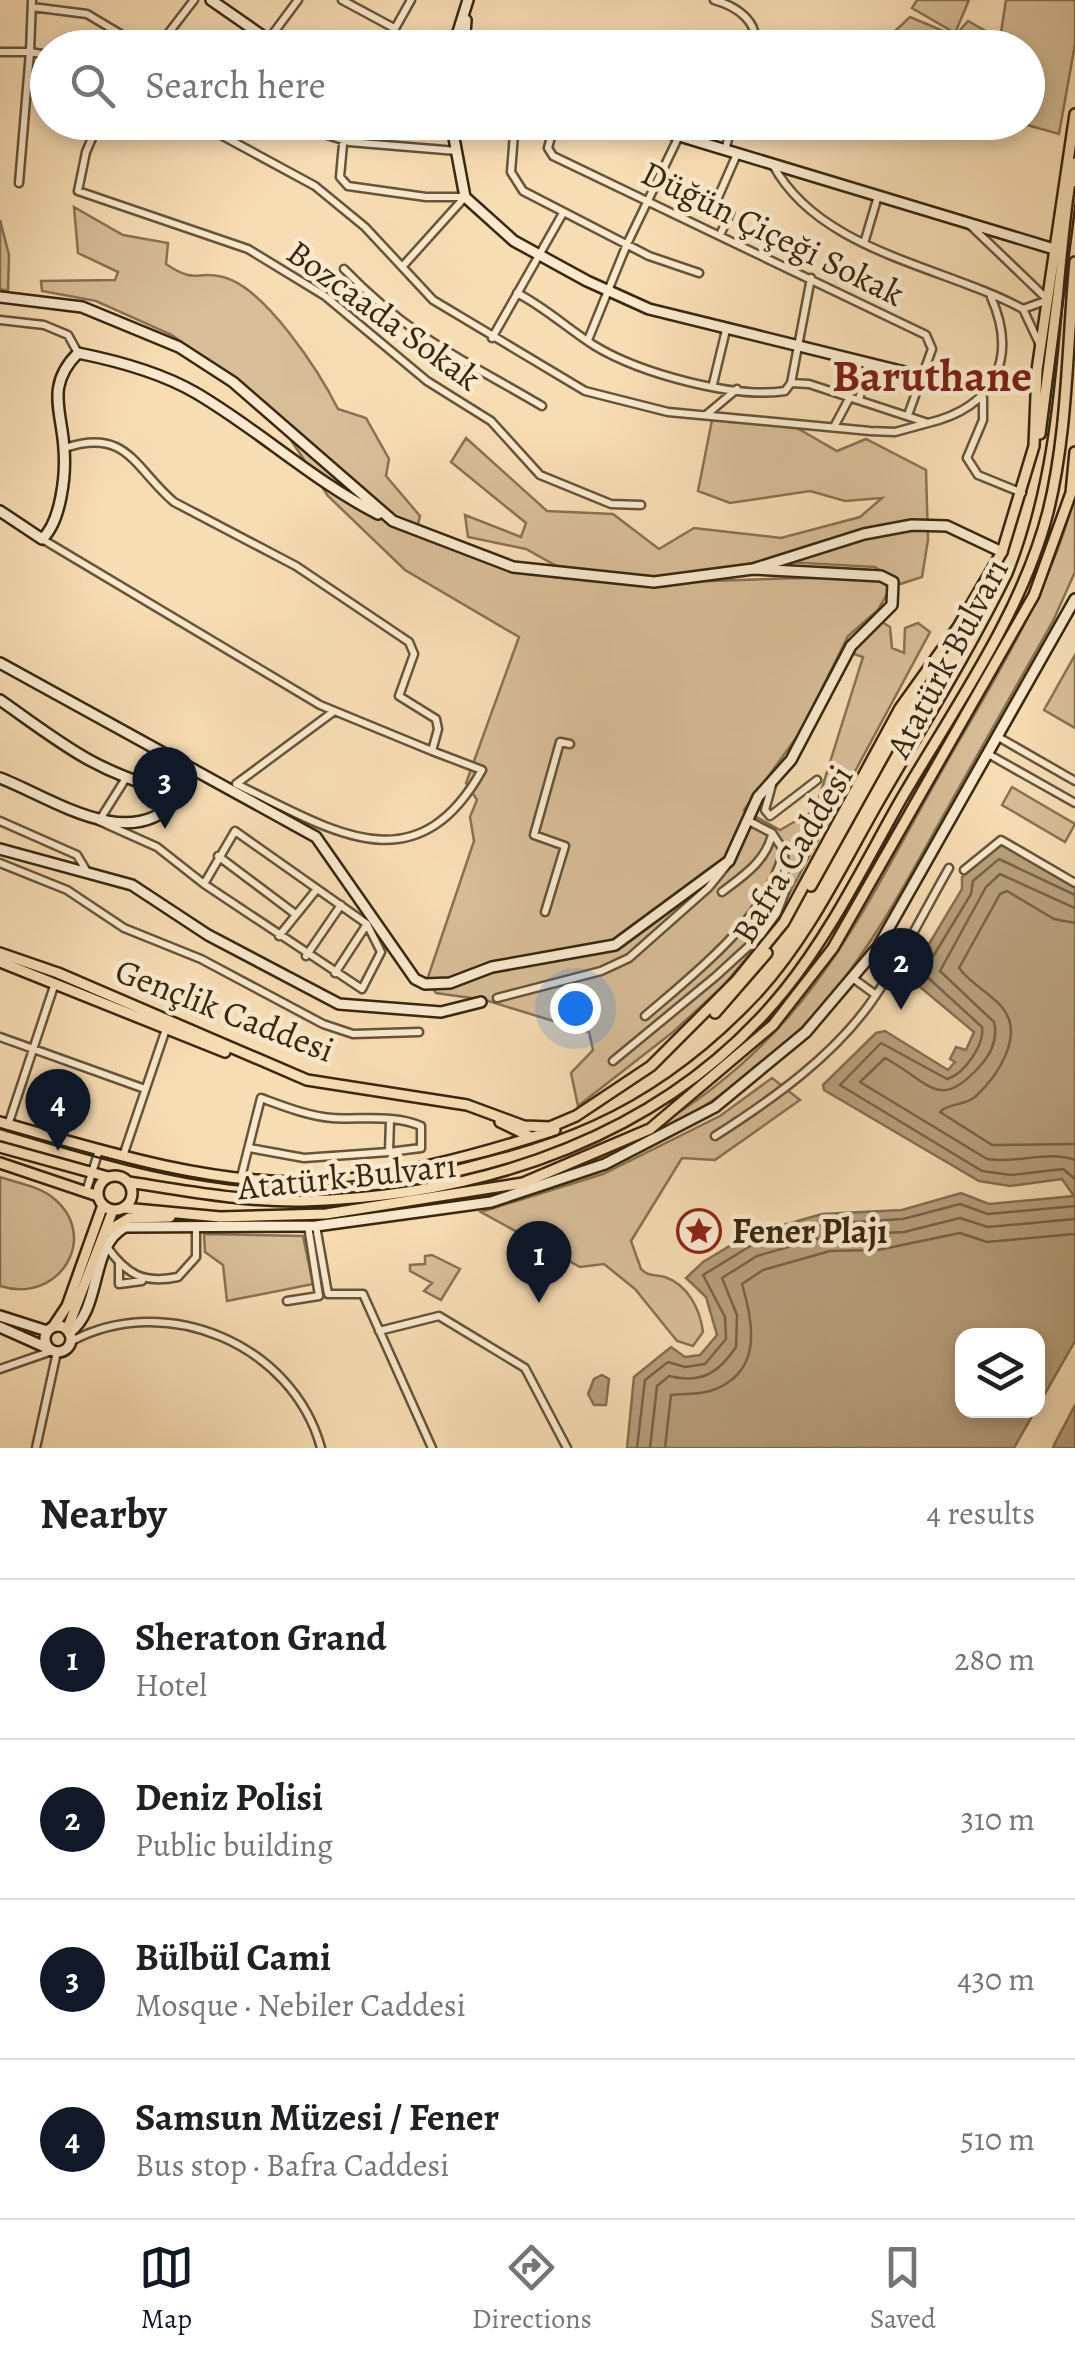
<!DOCTYPE html>
<meta charset="utf-8">
<style>
body{margin:0;font-family:Alegreya,serif;background:#f6f6f6;color:#202124}
.controls{position:absolute;right:30px;bottom:30px;display:grid;overflow:hidden;border-radius:20px;box-shadow:0 5px 15px #0003}
.controls button{width:90px;height:90px;display:grid;place-items:center;padding:0;border:0;border-bottom:2px solid #e0e0e0;background:#fff;color:#202124;font:50px sans-serif}
.you{position:absolute;left:575px;top:1008px;width:35px;height:35px;margin:-25px;border:8px solid #fff;border-radius:50%;background:#1a73e8;box-shadow:0 0 0 15px #1a73e833}
.badge{display:grid;place-items:center;width:65px;height:65px;border-radius:50%;background:#111827;color:#fff;font-size:32px;font-weight:700}
.pin{position:absolute;translate:-50% -82px;filter:drop-shadow(0 2px 5px #0008)}
.pin::after{content:'';position:absolute;top:52px;width:35px;height:30px;background:inherit;clip-path:polygon(0 0,100% 0,50% 100%)}
.list{margin:0;padding:0;list-style:none}
h2{display:flex;justify-content:space-between;align-items:center;height:130px;margin:0;padding:0 40px;font-size:42px}
h2 small{font-size:32px;font-weight:400;color:#757577}
.list li{display:grid;grid-template-columns:65px 1fr auto;gap:30px;align-items:center;box-sizing:border-box;height:160px;padding:0 40px;border-top:2px solid #e0e0e0}
.list b{display:block;font-size:38px;white-space:nowrap}
.list p{margin:0;font-size:32px;white-space:nowrap;color:#757577}
.list em{font-size:32px;font-style:normal;color:#757577}
.icon{flex:none;width:55px;height:55px;fill:none;stroke:currentColor;stroke-width:2;stroke-linecap:round;stroke-linejoin:round}
.map{position:relative;flex:none;width:1075px;height:1448px;overflow:hidden}
.search{position:absolute;background:#fff;box-shadow:0 5px 15px #0003;left:30px;right:30px;top:30px;height:110px;display:flex;align-items:center;gap:25px;box-sizing:border-box;padding:0 35px;border-radius:55px;color:#757577;font-size:38px}
.sheet{height:770px;background:#fff}
nav{display:flex;justify-content:space-around;align-items:center;box-sizing:border-box;height:140px;border-top:2px solid #e0e0e0;background:#fff;font-size:28px;color:#757577}
nav a{display:grid;justify-items:center;gap:5px}
nav .on{color:#111827}
.map>svg:first-child{display:block}
</style>
<div class="map">
<svg width="1075" height="1448" viewBox="0 0 1075 1448">
<rect width="100%" height="100%" fill="#f7ddb4"/>
<filter id="stains"><feTurbulence type="fractalNoise" baseFrequency=".002" numOctaves="4"/><feColorMatrix values="0 0 0 0 .2 0 0 0 0 .09 0 0 0 0 .02 0 0 0 .5 -.17"/></filter>
<radialGradient id="worn" r=".72"><stop offset=".6" stop-color="#630" stop-opacity="0"/><stop offset="1" stop-color="#630" stop-opacity=".3"/></radialGradient>
<path fill="#d7be98" stroke="#887253" stroke-width="2.5" d="M917 0H969L955 33 912 8Z
M1006 0H1075V44L1059 134 1020 123 1028 122V48L911 47 893 33 910 17 955 36 968 21 1000 39Z
M74 207 123 235 168 243 166 264C197 285 195 270 223 277 265 287 320 373 338 409L366 418 389 459 386 476 420 516 416 532C448 545 483 565 517 571 636 594 757 574 877 578L886 583 888 592 878 610 848 636 801 731 744 810 780 830 815 810 863 657 851 653 882 622 890 627 892 648 904 653 905 628 918 623 930 632 768 933 723 986 673 1032 578 1106 571 1073 593 1050 589 1032 485 1000 436 993 427 980 474 841 470 817 477 800 466 783 519 637 405 570 328 496 267 404 172 335 96 301 42 291 41 281 115 280 118 272 78 253Z
M0 220 9 255 8 291 0 289Z
M712 420 790 424 837 451 866 439 926 470 928 540 922 577 900 584 875 567 769 561 656 577 569 573 526 549 468 537 465 515 521 537 526 523 451 462 466 438 547 511 613 514 659 549 694 528 781 538 860 517 882 498 845 501 810 491 730 503 698 491Z
M1075 495V572L1053 621C1015 689 977 757 938 825 903 889 867 955 819 1009 724 1115 583 1182 444 1206 590 1180 729 1102 817 981 866 915 903 838 944 767 995 678 1049 594 1075 495Z
M1075 655V728L1044 710Z
M1012 787 1075 824 1065 842 1002 805Z
M772 1078 800 1100 715 1160 682 1158 631 1241 641 1269C649 1277 654 1274 665 1277 688 1285 700 1309 703 1332L693 1346 677 1341 635 1289 604 1264 580 1267 481 1212 603 1174 720 1116Z
M0 1177C17 1183 38 1186 52 1197 102 1236 59 1305 0 1286Z
M204 1234 303 1236 313 1284 227 1301 223 1265 205 1252Z
M432 1255 460 1269 441 1300 424 1291 432 1283 410 1271V1265L425 1264V1256Z"/>
<path fill="#b69f7c" stroke="#846f50" stroke-width="2.5" d="M1001 844 1075 887V1341L1038 1406V1336H962V1410L1035 1411 1014 1448H627L634 1377 671 1347 685 1357 700 1355 717 1335 706 1297 686 1278 703 1262 748 1235 822 1214 902 1210 961 1193 989 1204 1074 1196 1062 1179 1010 1186 979 1181 824 1090 823 1085 876 1033 885 1031 948 1070 955 1062 950 1059 956 1047 966 1050 974 1032 914 982 911 974 962 889V877Z
M602 1375 609 1379 606 1405H594L588 1394 594 1379Z
M1075 1405V1448H1053L1054 1445Z"/>
<g fill="none" stroke-linecap="round" stroke-linejoin="round">
<path stroke="#786345" stroke-width="2.5" d="M1075 895 999 859 973 881 971 894 923 973 982 1027C985 1045 963 1075 947 1079L881 1043 840 1085 982 1171 1011 1175 1063 1169 1075 1179
M1075 908 1000 874 986 887 940 971 994 1022C998 1039 991 1054 980 1066 939 1112 931 1083 885 1058L860 1082 987 1159C1015 1164 1049 1150 1075 1160
M1075 923 1054 919 1007 891 1000 894 959 968C970 983 988 992 1001 1006 1026 1034 998 1076 975 1097 964 1106 948 1103 940 1112L992 1145 1075 1144
M637 1448 645 1380 668 1362 685 1367 705 1364 726 1339 725 1317 703 1275 752 1245 824 1224 903 1219 960 1204 988 1214 1075 1206
M650 1448 657 1386 669 1376C701 1384 719 1373 736 1347L737 1315 722 1278 757 1256 827 1236 904 1232 960 1218 988 1227 1075 1219
M665 1448 671 1395C683 1393 697 1395 710 1391 763 1374 754 1324 742 1284L763 1270 830 1251 878 1250 960 1233 987 1242 1075 1234"/>
<g stroke="#685438" stroke-width="11">
<path id="street" d="M342 0 394 28
M714 0C736 6 761 22 754 48
M32 7 87 14 144 48
M269 39 298 0
M157 48 194 0
M384 48 411 0
M0 52H30L32 0
M99 122 86 152 78 191 248 249 325 296 427 381 491 421 540 475 611 504 641 505
M197 122 315 186 365 227 433 300 585 391 668 412 870 431 895 432 928 423
M287 122 349 142 457 151
M345 122 340 177 348 186 426 197H465
M515 122 511 172 523 191 649 256 699 273
M555 122 548 148 553 156 926 335 932 349 908 415
M221 135 223 122
M725 150 733 122
M773 165C820 252 944 266 1023 309L1039 343
M19 183 30 52 48 55
M970 225 1048 300 1023 309
M720 235 730 213 716 202 737 154
M865 240 878 196
M402 267 465 197
M344 269C412 339 461 358 542 406
M517 293C546 308 568 329 595 346 640 373 733 399 785 391L791 383 809 384 928 423C995 407 1018 358 991 297
M0 320 44 325 68 335 78 353
M492 338 563 213
M588 340 627 244 679 136
M791 383 811 278
M713 384 726 330
M983 398V420L967 458 978 475 1022 493
M859 400 868 362
M706 415 737 389
M835 425 850 397
M65 448C127 427 135 469 174 502L296 566 409 642 414 654 399 696 436 719 438 729 432 751 482 770C415 890 329 828 236 784L333 712
M42 539 320 705 432 751
M1000 738 1075 781
M990 755 1075 803
M126 778 99 821 157 847 204 884
M772 785 765 810 770 816 817 780
M0 821 77 855 86 870
M235 831 367 924 381 952 362 989 204 884Z
M218 856 294 913
M0 863 67 890 124 928 201 959 323 1024 353 1034 419 1032
M964 870 1001 840 1075 883
M722 892C743 876 765 862 772 835
M545 912 565 846 534 835 560 742 570 744
M279 936 317 889
M306 956 341 905
M335 973 367 924
M854 979 876 995
M497 998 601 971 629 958 708 888 726 866
M645 1016C694 974 763 921 782 857
M0 1037 145 1089
M613 1061 715 977 761 935 777 913 785 892 784 851 772 833 749 821
M8 1125 55 983
M715 1136C773 1099 837 1054 876 995 903 955 925 910 949 868
M249 1148 304 1158 389 1152
M123 1156 166 1029
M241 1177 261 1098C283 1106 308 1116 332 1118 361 1120 394 1114 421 1126V1148L389 1152 390 1120
M86 1192 99 1150
M316 1226 328 1294H363L432 1448
M107 1247C127 1275 144 1284 178 1277L196 1257V1228
M119 1264V1284L142 1281
M287 1301 319 1296 308 1226
M379 1331 439 1316 525 1368 567 1448
M70 1342C165 1290 293 1344 321 1448
M0 1369 52 1351
M36 1448 57 1352"/>
</g>
<g stroke="#39270e" stroke-width="14">
<path id="secondary" d="M211 0 280 48
M453 48 468 0
M464 48 466 20
M451 122 465 197 514 241 587 281 649 309 925 377
M633 122 1054 249
M0 297 82 307 179 347 233 382 393 521 513 567 654 582 753 569 864 534 912 525 947 526 1002 552
M0 511 42 539C61 522 66 475 64 449 62 411 45 386 78 353 118 361 160 372 196 393 259 430 312 480 378 514
M0 663 316 837 415 979 425 984 450 983 492 967 615 945 729 861 758 797 791 760 851 646 892 605 893 582 881 576 753 569
M0 700C64 745 92 770 170 792L175 801C129 854 48 796 0 778
M0 849 132 885 208 935 339 1004 441 1012 481 1002
M0 1316 47 1331
M45 1339a13 13 0 1 1 26 0a13 13 0 1 1-26 0Z
M0 1327 47 1348
M69 1333C103 1308 89 1246 125 1227L316 1226 491 1202 605 1164 715 1107 806 1032 878 947 1075 599"/>
</g>
<g stroke="#39270e" stroke-width="14">
<path id="primary" d="M1040 434 1075 163
M811 886 918 694
M0 953 58 973 307 1080 467 1105 524 1126 550 1127 576 1116 651 1066 736 981 784 922 900 708 958 627 1002 552 1034 446 1037 370 1075 114
M0 962 225 1052
M715 1013 767 953
M0 1122C96 1149 199 1182 300 1182 385 1181 475 1156 555 1130
M500 1122 529 1136
M0 1147 108 1177
M0 1163 98 1196
M98 1193a17 17 0 1 1 34 0a17 17 0 1 1-34 0Z
M129 1182C186 1191 245 1202 303 1201 485 1196 666 1136 784 991 830 934 863 867 899 803 952 711 1021 616 1048 512 1068 432 1067 344 1075 262
M124 1208 220 1217 326 1214 523 1183 650 1129 773 1025 833 948 1034 595 1071 493 1075 452
M104 1233 129 1218 170 1217
M53 1327 67 1306 103 1205
M67 1330 113 1210"/>
</g>
<use href="#street" stroke="#fae9ce" stroke-width="6"/>
<use href="#secondary" stroke="#fae9ce" stroke-width="9"/>
<use href="#primary" stroke="#f7ddb4" stroke-width="9"/>
<path stroke="#39270e" stroke-width="2.5" d="M0 1129C84 1154 170 1181 258 1187 303 1190 349 1182 394 1175 545 1151 652 1113 760 998 811 943 845 872 882 807 926 731 973 656 1012 576 1061 454 1056 316 1075 187"/>
</g>
<defs>
<g id="sight-ring" transform="scale(2.25)"><circle r="9.5" fill="#fae9ce" stroke="#8f2418" stroke-width="1.5"/><path d="M0-6L1.8-2.2L6-1.7L2.9 1.2L3.7 5.4L0 3.3L-3.7 5.4L-2.9 1.2L-6-1.7L-1.8-2.2Z" fill="#8f2418"/></g>
</defs>
<g fill-rule="evenodd">
<use href="#sight-ring" x="699" y="1231"/>
</g>
<g text-anchor="middle" dominant-baseline="central" stroke-width="9" stroke-linejoin="round" paint-order="stroke">
<g font-size="35" fill="#39270e" stroke="#fae9ce">
<text transform="translate(773 233) rotate(26)">Düğün Çiçeği Sokak</text>
<text transform="translate(384 315) rotate(36)">Bozcaada Sokak</text>
<text transform="translate(947 658) rotate(-62)">Atatürk Bulvarı</text>
<text transform="translate(792 854) rotate(-59)">Bafra Caddesi</text>
<text transform="translate(225 1010) rotate(21)">Gençlik Caddesi</text>
<text transform="translate(347 1176) rotate(-6)">Atatürk Bulvarı</text>
</g>
<g font-size="35" font-weight="bold" fill="#39270e" stroke="#fae9ce" text-anchor="start">
<text x="732" y="1231">Fener Plajı</text>
</g>
<g font-size="45" font-weight="bold" fill="#7a1f14" stroke="#fae9ce">
<text x="932" y="376">Baruthane</text>
</g>
</g>
<rect width="100%" height="100%" filter="url(#stains)"/>
<rect width="100%" height="100%" fill="url(#worn)"/>
</svg>
<div class="controls">
<button><svg class="icon" aria-label="layers" viewBox="0 0 24 24"><path d="M12 4l9 5-9 5-9-5zM3 14l9 5 9-5"/></svg></button>
</div>
<div class="you"></div>
<div class="pin badge" style="left:539px;top:1303px">1</div>
<div class="pin badge" style="left:901px;top:1010px">2</div>
<div class="pin badge" style="left:165px;top:829px">3</div>
<div class="pin badge" style="left:58px;top:1151px">4</div>
<div class="search"><svg class="icon" aria-label="search" viewBox="0 0 24 24"><circle cx="10" cy="10" r="6"/><path d="M15 15l6 6"/></svg>Search here</div>
</div>
<section class="sheet">
<h2>Nearby<small>4 results</small></h2>
<ul class="list">
<li><span class="badge">1</span><div><b>Sheraton Grand</b><p>Hotel</p></div><em>280 m</em></li>
<li><span class="badge">2</span><div><b>Deniz Polisi</b><p>Public building</p></div><em>310 m</em></li>
<li><span class="badge">3</span><div><b>Bülbül Cami</b><p>Mosque · Nebiler Caddesi</p></div><em>430 m</em></li>
<li><span class="badge">4</span><div><b>Samsun Müzesi / Fener</b><p>Bus stop · Bafra Caddesi</p></div><em>510 m</em></li>
</ul>
</section>
<nav>
<a class="on"><svg class="icon" aria-label="map" viewBox="0 0 24 24"><path d="M3 6l6-2 6 2 6-2v14l-6 2-6-2-6 2zM9 4v14M15 6v14"/></svg>Map</a>
<a><svg class="icon" aria-label="directions" viewBox="0 0 24 24"><path d="M12 3l9 9-9 9-9-9zM9 14v-3h6M13 9l2 2-2 2"/></svg>Directions</a>
<a><svg class="icon" aria-label="saved" viewBox="0 0 24 24"><path d="M7 4h10v16l-5-4-5 4z"/></svg>Saved</a>
</nav>
